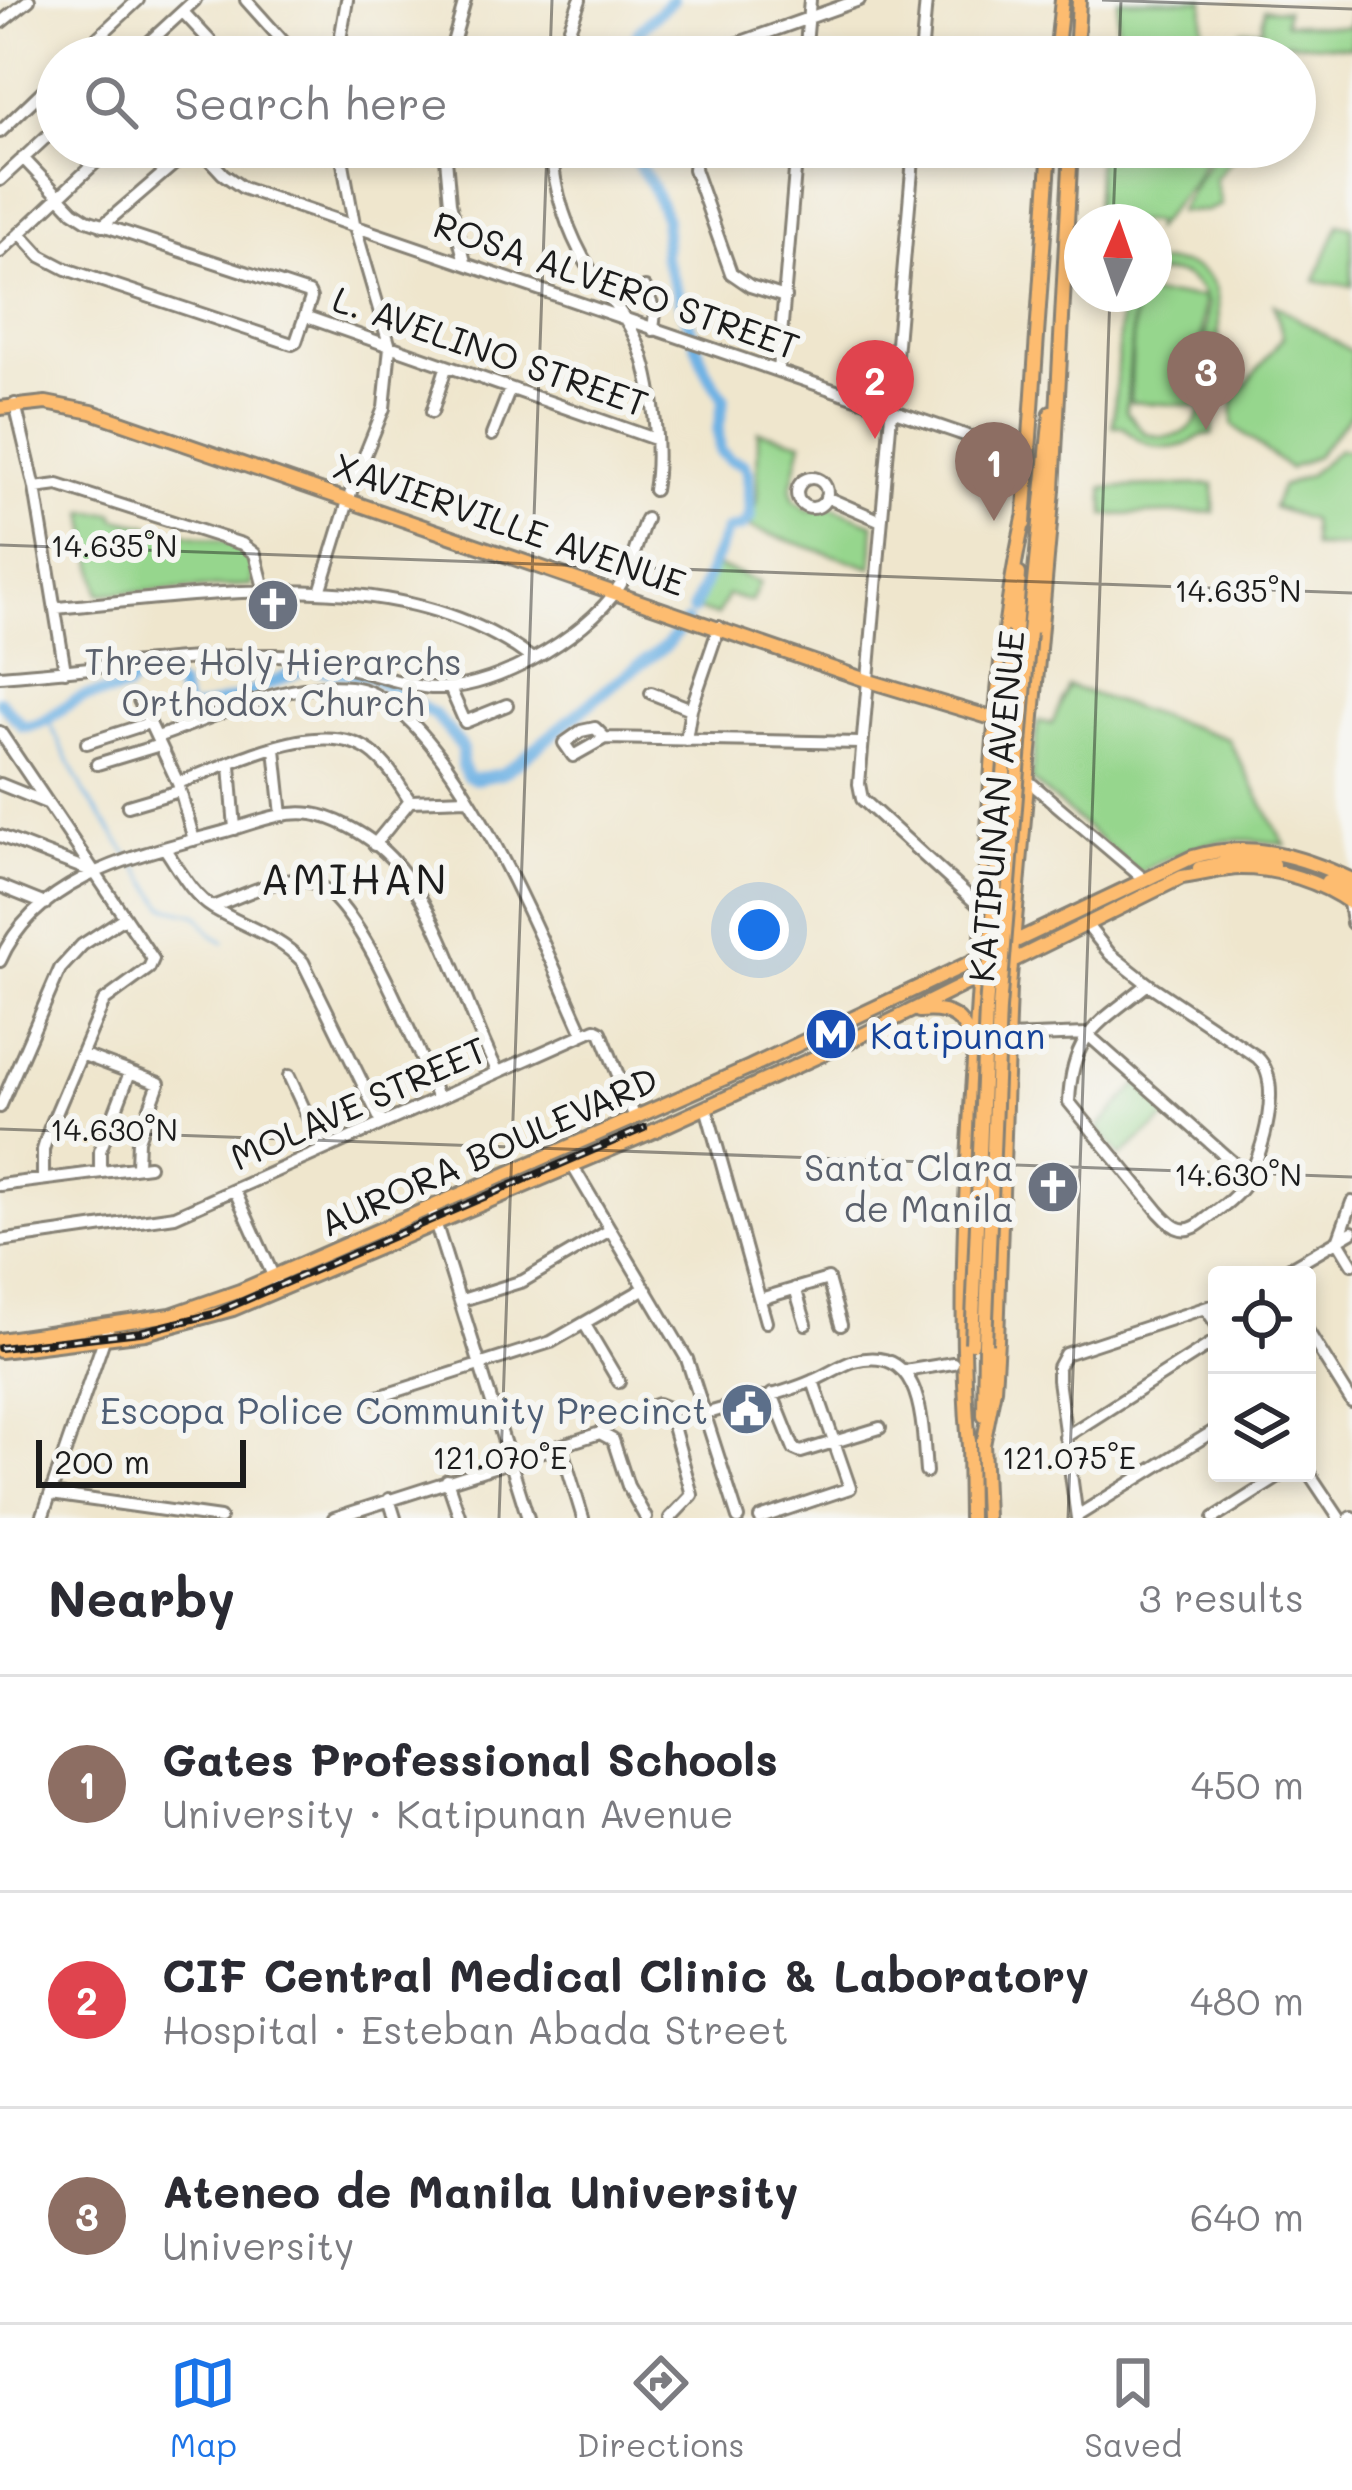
<!DOCTYPE html>
<meta charset="utf-8">
<style>
body{margin:0;font-family:Mali,sans-serif;background:#f2f2f3;color:#2b2b33}
.controls{position:absolute;right:36px;bottom:36px;display:grid;overflow:hidden;border-radius:12px;box-shadow:0 6px 18px #0003}
.controls button{width:108px;height:108px;display:grid;place-items:center;padding:0;border:0;border-bottom:3px solid #e1e1e2;background:#fff;color:#2b2b33;font:60px sans-serif}
.compass{position:absolute;left:1064px;top:204px;width:108px;height:108px;border-radius:50%;background:#fff;box-shadow:0 6px 18px #0003;rotate:2deg}
.scale{position:absolute;left:36px;bottom:30px;width:210px;box-sizing:border-box;padding-left:12px;border:6px solid #1c1c1c;border-top:0;font-size:33px;line-height:42px;white-space:nowrap;color:#1c1c1c;-webkit-text-stroke:9px #f6f6f2;paint-order:stroke}
.you{position:absolute;left:759px;top:930px;width:42px;height:42px;margin:-30px;border:9px solid #fff;border-radius:50%;background:#1a73e8;box-shadow:0 0 0 18px #1a73e833}
.badge{display:grid;place-items:center;width:78px;height:78px;border-radius:50%;background:#1a73e8;color:#fff;font-size:39px;font-weight:700}
.pin{position:absolute;translate:-50% -99px;filter:drop-shadow(0 3px 6px #0008)}
.pin::after{content:'';position:absolute;top:63px;width:42px;height:36px;background:inherit;clip-path:polygon(0 0,100% 0,50% 100%)}
.list{margin:0;padding:0;list-style:none}
h2{display:flex;justify-content:space-between;align-items:center;height:156px;margin:0;padding:0 48px;font-size:51px}
h2 small{font-size:39px;font-weight:400;color:#7c7c81}
.list li{display:grid;grid-template-columns:78px 1fr auto;gap:36px;align-items:center;box-sizing:border-box;height:216px;padding:0 48px;border-top:3px solid #e1e1e2}
.list b{display:block;font-size:45px;white-space:nowrap}
.list p{margin:0;font-size:39px;white-space:nowrap;color:#7c7c81}
.list em{font-size:39px;font-style:normal;color:#7c7c81}
.icon{flex:none;width:66px;height:66px;fill:none;stroke:currentColor;stroke-width:2;stroke-linecap:round;stroke-linejoin:round}
.map{position:relative;flex:none;width:1352px;height:1518px;overflow:hidden}
.search{position:absolute;background:#fff;box-shadow:0 6px 18px #0003;left:36px;right:36px;top:36px;height:132px;display:flex;align-items:center;gap:30px;box-sizing:border-box;padding:0 42px;border-radius:66px;color:#7c7c81;font-size:45px}
.sheet{height:804px;background:#fff}
nav{display:flex;justify-content:space-around;align-items:center;box-sizing:border-box;height:168px;border-top:3px solid #e1e1e2;background:#fff;font-size:33px;color:#7c7c81}
nav a{display:grid;justify-items:center;gap:6px}
nav .on{color:#1a73e8}
.map>svg:first-child{display:block}
</style>
<div class="map">
<svg width="1352" height="1518" viewBox="0 0 1352 1518">
<rect width="100%" height="100%" fill="#f6f6f2"/>
<filter id="ink" filterUnits="userSpaceOnUse"><feTurbulence type="fractalNoise" baseFrequency=".00833" numOctaves="2"/><feDisplacementMap in="SourceGraphic" scale="24" xChannelSelector="R" yChannelSelector="G"/><feConvolveMatrix kernelMatrix="1 2 1 2 8 2 1 2 1" color-interpolation-filters="sRGB"/></filter>
<filter id="wash" filterUnits="userSpaceOnUse"><feTurbulence type="fractalNoise" baseFrequency=".004" numOctaves="4" result="noise"/><feDisplacementMap in="SourceGraphic" scale="48" xChannelSelector="R" yChannelSelector="G"/><feGaussianBlur stdDeviation="2.7" result="paint"/><feColorMatrix in="noise" values="0 0 0 0 0 0 0 0 0 0 0 0 0 0 0 0 0 1.4 0 .05"/><feComposite in="paint" operator="in"/></filter>
<g filter="url(#wash)">
<rect width="100%" height="100%" fill="#efe6cd"/>
<path fill="#96d68d" stroke="#597954" stroke-width="3" fill-rule="evenodd" d="M1118 0H1204L1202 57H1116Z
M1264 9 1286 10 1285 23 1349 27 1352 10V47L1285 42 1284 57H1241V31L1262 29Z
M1098 147H1209L1195 179 1154 229V222H1095Z
M1217 147H1242L1215 179 1221 205 1206 211 1178 212Z
M1339 224 1352 227V286L1315 281Z
M1163 262C1183 263 1201 265 1213 283 1226 304 1213 404 1212 434 1198 434 1197 440 1185 445 1160 453 1139 444 1122 426H1113L1122 294 1205 297C1193 276 1177 269 1154 275V264ZM1135 295 1130 402 1198 406 1204 299 1208 303 1200 413C1190 437 1167 442 1144 432L1126 411Z
M1274 304 1352 352V413L1316 456 1289 469 1233 425V401L1283 337Z
M758 431 802 442 791 489 794 500 809 511 828 506 874 524 872 568 750 528 757 499Z
M1339 449 1352 451V547H1313L1311 520 1273 507 1281 487 1309 475Z
M1214 484V512L1105 515 1103 488Z
M85 512 114 513 116 519 238 545 253 563 252 585 99 594Z
M713 565 760 582 751 602 728 595 717 616 695 609Z
M1068 686 1228 739 1285 845C1225 832 1190 845 1139 873L1031 780 1038 721 1052 724Z
M1139 1083 1172 1113 1120 1157 1098 1128Z"/>
<g fill="none" stroke-linecap="round" stroke-linejoin="round">
<path stroke="#6fb2e4" stroke-width="3" d="M48 720 87 797 130 857
M133 861 165 907 198 915 212 935 224 942"/>
<path stroke="#6fb2e4" stroke-width="12" d="M625 57 639 31 672 0
M635 147 634 158 651 183 666 219 664 255 705 369 724 399 718 429 720 451 730 460 744 464 748 472 750 518 741 527 727 530 693 610
M0 701 23 726C50 726 61 703 86 696 98 693 115 694 126 688 127 687 139 674 140 673L159 672 179 687 188 712 237 698 306 668 369 676 435 715 462 747V766L467 776 475 779 501 774 520 761 612 685 667 645 686 622"/>
</g>
</g>
<g filter="url(#ink)">
<g fill="none" stroke-linecap="round" stroke-linejoin="round">
<g stroke="#868174" stroke-width="16">
<path id="minor" d="M246 0 297 57
M183 12 225 57
M0 23 29 0
M77 57 138 0
M133 57 195 0
M337 57 347 0
M449 57 465 0
M559 57 580 0
M723 57 730 46 859 0
M805 57 810 0
M921 57 926 0
M0 132 57 77
M198 147 223 174 243 188 1029 457
M445 147 450 203 465 262
M551 147C554 191 568 234 591 271 604 292 622 311 633 333 653 371 661 450 654 490
M914 147 859 784 862 799 977 904 984 907
M0 180 57 127
M102 226 194 147
M20 233 41 256 66 269 292 344 296 342 311 298 309 293 87 220 73 211 23 158
M0 252 112 147
M645 288 655 312 653 330
M785 297 750 286 731 273 694 169 695 161 706 151 717 150 796 159
M307 317 655 439
M778 371 797 147
M15 404 35 488 65 671
M432 412 446 368
M492 435 510 389
M797 493a15 15 0 1 1 30 0a15 15 0 1 1-30 0Z
M35 488 58 485 242 544 255 554 264 588
M826 497 881 521
M320 592 354 482 384 408 390 347 354 224 340 147
M57 608C205 594 404 561 531 658
M0 676C90 670 182 655 273 655 327 655 372 678 424 687 486 697 586 637 619 587 632 567 637 541 646 519
M450 688 465 722 507 705
M651 693 691 709
M139 700 178 783 194 840
M0 732 153 959 149 968 104 1001 49 1130 43 1150V1178
M157 737C217 717 285 680 350 687 446 696 546 952 583 1033
M605 738 573 756 564 743 581 731 595 728 605 738 860 743
M686 740 691 709 719 627
M87 743 149 723
M275 749 282 815
M97 764 160 745
M230 765 235 829
M1026 779 1145 880
M178 783C232 764 325 712 375 755 390 767 399 785 410 801
M0 784 47 803
M410 801 467 799
M128 806 179 791
M0 836 91 871
M374 845 410 801
M165 849C179 869 192 895 213 908 245 927 277 935 303 962L382 1123
M0 886 45 904
M1349 902 1352 923
M212 907C239 898 282 873 311 882 360 897 418 1051 438 1099
M1086 924 1110 954 1148 984 1257 1057C1284 1082 1263 1152 1247 1181 1237 1197 1221 1208 1206 1219 1199 1225 1191 1231 1181 1229 1172 1227 1166 1219 1159 1212L1069 1102C1072 1032 1098 1025 1148 984
M0 961C37 875 142 854 223 832 252 824 281 810 312 814 334 817 361 832 378 846 439 896 462 1004 498 1072
M1007 1037 1087 1034 1249 1177
M81 1054 159 1083 138 1140 137 1166
M289 1076 323 1150
M0 1107 60 969 82 945 125 917
M706 1107 766 1322
M572 1165 687 1359 738 1518
M100 1169V1151L129 1075
M0 1185 149 1166
M235 1191 279 1289
M431 1209 528 1518
M0 1241 175 1216 595 1029 601 1032 635 1118
M1338 1241 1352 1202
M1338 1241 1352 1264
M1278 1275 1352 1232
M795 1288 806 1324
M760 1299 828 1279 841 1325
M462 1300 523 1281 610 1230
M1206 1309 1217 1325
M584 1323 619 1382
M1307 1330 1352 1402
M905 1371 953 1363
M772 1394 794 1449 801 1452 880 1428
M375 1398 551 1342 645 1288
M705 1414C740 1403 778 1396 812 1381 827 1375 839 1366 854 1361 925 1343 922 1426 926 1472
M600 1433 612 1420 658 1404 668 1408 692 1495 670 1518
M600 1433 613 1440 628 1486 646 1518
M1065 1437 1217 1340
M561 1446 583 1518
M1307 1470 1339 1518
M447 1480 460 1518
M51 1494 220 1518
M389 1499 395 1518
M1077 1516 1217 1429
M42 1518 109 1325
M334 1518 600 1433
M760 1518 850 1488 813 1381
M1077 1518 1058 1380V1367L1065 1354 1217 1304
M1214 1518 1285 1473
M1350 1518 1352 1517"/>
</g>
<g stroke="#868174" stroke-width="18">
<path id="major" d="M1056 57 1062 0
M1076 57 1079 0
M0 408 46 403 92 412 866 680 998 720
M1024 524 1050 147
M1015 632 1019 574
M1029 632 1051 413
M1199 868 1237 860 1273 864
M1327 881 1352 892
M919 1011C948 1008 967 1016 970 1048
M0 1340 171 1315 240 1291 750 1067 1193 857C1249 840 1301 856 1352 880
M0 1351 145 1333 233 1309 647 1134 836 1048 1182 877C1202 875 1221 868 1241 868 1278 868 1322 882 1352 904
M984 1415 985 1343
M969 1440 970 1518
M983 1441 986 1518
M983 1445 994 1389 997 1340 1009 988 1053 490 1071 147
M969 1447C955 1283 971 1118 981 954 990 809 993 660 1024 518"/>
</g>
<use href="#minor" stroke="#fff" stroke-width="10"/>
<use href="#major" stroke="#fdbc70" stroke-width="12"/>
<g stroke="#1c1c1c" stroke-width="8">
<path id="rail" d="M0 1348 140 1332 213 1314 644 1128"/>
</g>
<use href="#rail" stroke="#f6f6f2" stroke-width="3" stroke-dasharray="9" stroke-linecap="butt"/>
<g stroke="#868174" stroke-width="18" stroke-linecap="butt">
<path id="major-bridge" d="M972 1343 986 1009 1015 632
M985 1343 999 1009 1029 632"/>
</g>
<use href="#major-bridge" stroke="#fdbc70" stroke-width="12"/>
</g>
</g>
<path fill="none" stroke="#1c1c1c" stroke-width="3" stroke-opacity="0.45" d="M1102 0 1352 9M550 57 552 0M1119 57 1121 0M1113 222 1116 147M0 545 1352 593M0 1129 1352 1177M499 1518 547 147M1068 1518 1110 294"/>
<defs>
<g id="church-disc" transform="scale(2.7)"><circle r="9.5" fill="#6b7280" stroke="#f6f6f2"/><path d="M-1.2-6h2.4v3.5h3.3v2.4h-3.3V6h-2.4V-.1h-3.3v-2.4h3.3Z" fill="#fff"/></g>
<g id="metro-disc" transform="scale(2.7)"><circle r="9.5" fill="#1a4fb4" stroke="#f6f6f2"/><path d="M-5.5 5V-5H-3L0 0L3-5H5.5V5H3V-.5L0 4L-3-.5V5Z" fill="#fff"/></g>
<g id="civic-disc" transform="scale(2.7)"><circle r="9.5" fill="#5c6f8a" stroke="#f6f6f2"/><path d="M-.6-6.5H3V-4.5H.6V-3L4-1V1h2V6H-6V1h2V-1L-.6-3ZM-1.2 2.5V6h2.4V2.5Z" fill="#fff"/></g>
</defs>
<g fill-rule="evenodd">
<use href="#church-disc" x="273" y="605"/>
<use href="#metro-disc" x="831" y="1034"/>
<use href="#church-disc" x="1053" y="1187"/>
<use href="#civic-disc" x="747" y="1409"/>
</g>
<g text-anchor="middle" dominant-baseline="central" stroke-width="12" stroke-linejoin="round" paint-order="stroke">
<g font-size="36" fill="#1c1c1c" stroke="#f6f6f2">
<text transform="translate(617 284) rotate(19)">ROSA ALVERO STREET</text>
<text transform="translate(491 350) rotate(19)">L. AVELINO STREET</text>
<text transform="translate(510 523) rotate(19)">XAVIERVILLE AVENUE</text>
<text transform="translate(995 806) rotate(-85)">KATIPUNAN AVENUE</text>
<text transform="translate(358 1102) rotate(-24)">MOLAVE STREET</text>
<text transform="translate(488 1150) rotate(-24)">AURORA BOULEVARD</text>
</g>
<g font-size="36" fill="#5b616d" stroke="#f6f6f2">
<text x="273" y="660">Three Holy Hierarchs<tspan x="273" dy="41">Orthodox Church</tspan></text>
<text x="1014" y="1166" text-anchor="end">Santa Clara<tspan x="1014" dy="41">de Manila</tspan></text>
</g>
<g font-size="36" fill="#164399" stroke="#f6f6f2" text-anchor="start">
<text x="870" y="1034">Katipunan</text>
</g>
<g font-size="36" fill="#4e5e75" stroke="#f6f6f2" text-anchor="end">
<text x="708" y="1409">Escopa Police Community Precinct</text>
</g>
<g font-size="42" letter-spacing="3" fill="#1c1c1c" stroke="#f6f6f2">
<text x="355" y="878">AMIHAN</text>
</g>
</g>
<g font-size="30" text-anchor="middle" fill="#1c1c1c" stroke="#f6f6f2" stroke-width="12" stroke-linejoin="round" paint-order="stroke">
<text x="114" y="557">14.635°N</text>
<text x="1238" y="602">14.635°N</text>
<text x="114" y="1141">14.630°N</text>
<text x="1238" y="1186">14.630°N</text>
<text x="500" y="1469">121.070°E</text>
<text x="1069" y="1469">121.075°E</text>
</g>
</svg>
<div class="controls">
<button><svg class="icon" aria-label="locate" viewBox="0 0 24 24"><circle cx="12" cy="12" r="6"/><path d="M12 2v4M12 18v4M2 12h4M18 12h4"/></svg></button>
<button><svg class="icon" aria-label="layers" viewBox="0 0 24 24"><path d="M12 4l9 5-9 5-9-5zM3 14l9 5 9-5"/></svg></button>
</div>
<svg class="compass" viewBox="-18 -18 36 36"><path d="M0-13l5 13h-10z" fill="#e53935"/><path d="M0 13l5-13h-10z" fill="#7c7c81"/></svg>
<div class="scale">200 m</div>
<div class="you"></div>
<div class="pin badge" style="left:994px;top:521px;background:#8d6e63">1</div>
<div class="pin badge" style="left:875px;top:439px;background:#e0444e">2</div>
<div class="pin badge" style="left:1206px;top:430px;background:#8d6e63">3</div>
<div class="search"><svg class="icon" aria-label="search" viewBox="0 0 24 24"><circle cx="10" cy="10" r="6"/><path d="M15 15l6 6"/></svg>Search here</div>
</div>
<section class="sheet">
<h2>Nearby<small>3 results</small></h2>
<ul class="list">
<li><span class="badge" style="background:#8d6e63">1</span><div><b>Gates Professional Schools</b><p>University · Katipunan Avenue</p></div><em>450 m</em></li>
<li><span class="badge" style="background:#e0444e">2</span><div><b>CIF Central Medical Clinic &amp; Laboratory</b><p>Hospital · Esteban Abada Street</p></div><em>480 m</em></li>
<li><span class="badge" style="background:#8d6e63">3</span><div><b>Ateneo de Manila University</b><p>University</p></div><em>640 m</em></li>
</ul>
</section>
<nav>
<a class="on"><svg class="icon" aria-label="map" viewBox="0 0 24 24"><path d="M3 6l6-2 6 2 6-2v14l-6 2-6-2-6 2zM9 4v14M15 6v14"/></svg>Map</a>
<a><svg class="icon" aria-label="directions" viewBox="0 0 24 24"><path d="M12 3l9 9-9 9-9-9zM9 14v-3h6M13 9l2 2-2 2"/></svg>Directions</a>
<a><svg class="icon" aria-label="saved" viewBox="0 0 24 24"><path d="M7 4h10v16l-5-4-5 4z"/></svg>Saved</a>
</nav>
